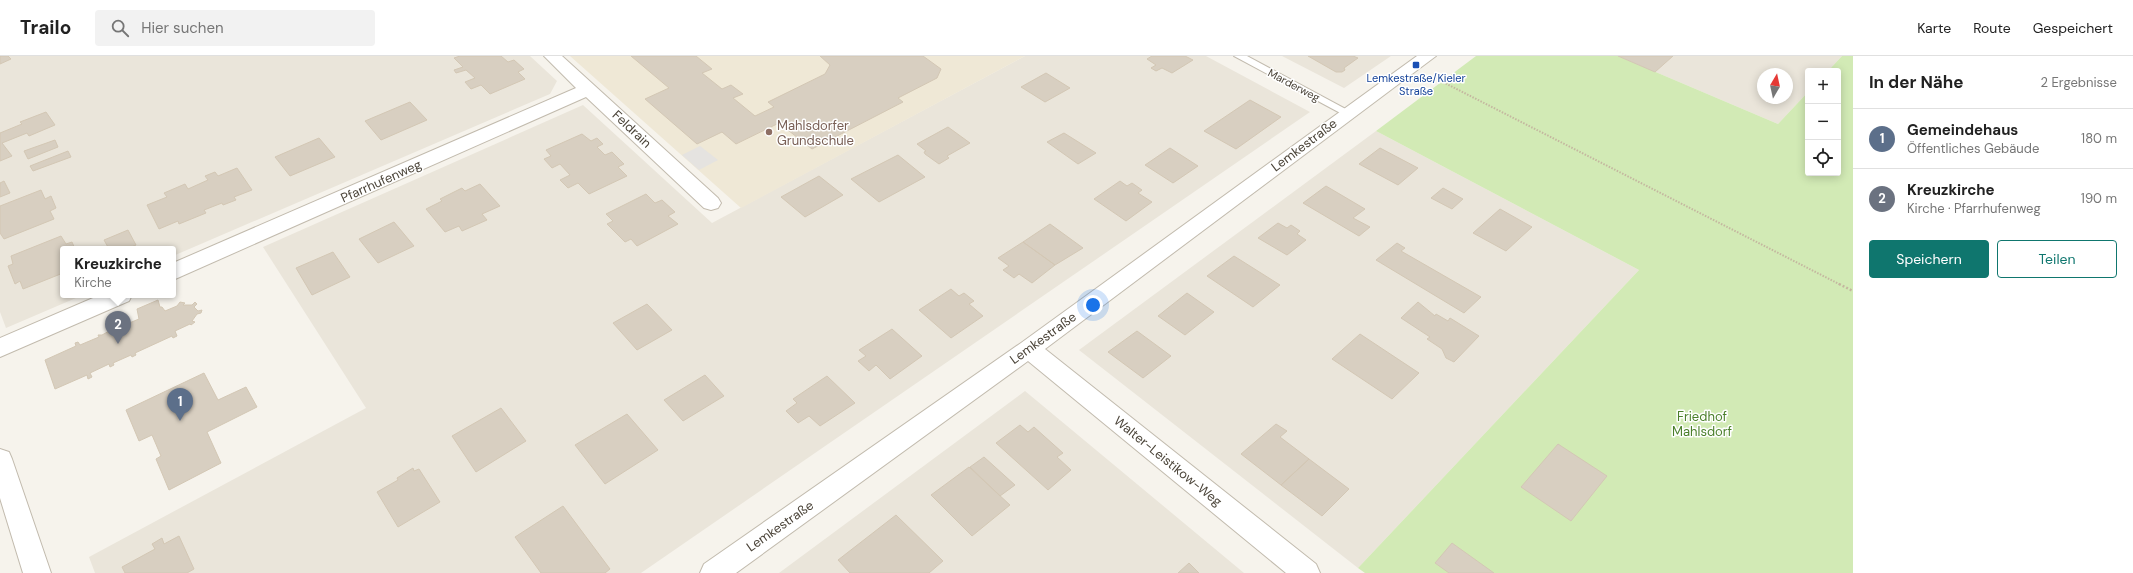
<!DOCTYPE html>
<html lang="de">
<meta charset="utf-8">
<style>
body{margin:0;font-family:"DM Sans",sans-serif;background:#f2f2f2;color:#222}
.controls{position:absolute;right:12px;top:12px;display:grid;overflow:hidden;border-radius:4px;box-shadow:0 2px 10px #0003}
.controls button{width:36px;height:36px;display:grid;place-items:center;padding:0;border:0;border-bottom:1px solid #e0e0e0;background:#fff;color:#222;font:20px sans-serif}
.compass{position:absolute;left:1757px;top:12px;width:36px;height:36px;border-radius:50%;background:#fff;box-shadow:0 2px 10px #0003;rotate:9deg}
.you{position:absolute;left:1093px;top:249px;width:14px;height:14px;margin:-10px;border:3px solid #fff;border-radius:50%;background:#1a73e8;box-shadow:0 0 0 6px #1a73e833}
.badge{display:grid;place-items:center;width:26px;height:26px;border-radius:50%;background:#0f766e;color:#fff;font-size:13px;font-weight:700}
.pin{position:absolute;translate:-50% -33px;filter:drop-shadow(0 1px 2px #0008)}
.pin::after{content:'';position:absolute;top:21px;width:14px;height:12px;background:inherit;clip-path:polygon(0 0,100% 0,50% 100%)}
.popup{position:absolute;left:60px;top:190px;width:116px;height:52px;box-sizing:border-box;display:grid;place-content:center;border-radius:4px;background:#fff;filter:drop-shadow(0 1px 3px #0005);font-size:13px;white-space:nowrap;color:#767676}
.popup b{font-size:15px;color:#222}
.popup::after{content:'';position:absolute;left:50%;top:100%;margin-left:-8px;border:8px solid transparent;border-top-color:#fff}
.list{margin:0;padding:0;list-style:none}
h2{display:flex;justify-content:space-between;align-items:center;height:52px;margin:0;padding:0 16px;font-size:17px}
h2 small{font-size:13px;font-weight:400;color:#767676}
.list li{display:grid;grid-template-columns:26px 1fr auto;gap:12px;align-items:center;box-sizing:border-box;height:60px;padding:0 16px;border-top:1px solid #e0e0e0}
.list b{display:block;font-size:15px;white-space:nowrap}
.list p{margin:0;font-size:13px;white-space:nowrap;color:#767676}
.list em{font-size:13px;font-style:normal;color:#767676}
.actions{display:flex;gap:8px;padding:12px 16px}
.actions a{flex:1;padding:9px 0;border:1px solid #0f766e;border-radius:4px;text-align:center;font-size:14px;color:#0f766e}
.actions .main{background:#0f766e;color:#fff}
.icon{flex:none;width:22px;height:22px;fill:none;stroke:currentColor;stroke-width:2;stroke-linecap:round;stroke-linejoin:round}
.map{position:relative;flex:none;width:1853px;height:517px;overflow:hidden}
header{display:flex;align-items:center;gap:24px;box-sizing:border-box;height:56px;padding:0 20px;background:#fff;border-bottom:1px solid #e0e0e0}
header strong{font-size:19px}
nav{display:flex;gap:22px;margin-inline-start:auto;font-size:14px}
.search{width:280px;height:36px;background:#f2f2f2;display:flex;align-items:center;gap:10px;box-sizing:border-box;padding:0 14px;border-radius:4px;color:#767676;font-size:15px}
main{display:flex}
aside{flex:1;background:#fff}
.map>svg:first-child{display:block}
</style>
<header>
<strong>Trailo</strong>
<div class="search"><svg class="icon" aria-label="search" viewBox="0 0 24 24"><circle cx="10" cy="10" r="6"/><path d="M15 15l6 6"/></svg>Hier suchen</div>
<nav><a>Karte</a><a>Route</a><a>Gespeichert</a></nav>
</header>
<main>
<div class="map">
<svg width="1853" height="517" viewBox="0 0 1853 517">
<rect width="100%" height="100%" fill="#f6f3ec"/>
<path fill="#eae5da" fill-rule="evenodd" d="M0 0H530L557 25 550 38 173 200V193H63V239H83L6 272 0 256Z
M1025 0H1206L1310 56 641 517H95L89 501 366 352 263 191 583 49 712 167Z
M1282 0H1391L1344 32Z
M1618 0H1842L1828 15H1808V36L1778 68ZM1763 18H1787V42H1763Z
M1376 75 1639 214 1358 512 1079 294Z
M1025 335 1244 517H779Z"/>
<path fill="#efe8d6" d="M570 0H1025L741 152Z"/>
<path fill="#d2eab5" d="M1476 0H1618L1778 68 1808 36V117H1838V15H1828L1842 0H1853V517H1365L1358 512 1639 214 1376 75Z"/>
<path fill="#e5e3e0" d="M700 90 718 104 699 114 682 99Z"/>
<path fill="#d8cfc1" stroke="#d3c7b4" d="M0 0H8L11 3 0 8Z
M460 0H501L508 6 514 4 524 13 518 16 525 23 490 38 481 29 471 33 465 26 475 22 466 14 456 17 454 14 463 11 454 2Z
M631 0H696L712 13 702 17 722 33 731 29 743 38 733 42 755 60 774 51 768 46 825 18 830 9 820 0H923L941 13 937 22 898 42 903 46 812 93 779 67 736 88 722 76 697 88 645 43 669 32Z
M1152 0H1185L1193 4 1172 17 1162 12 1156 15 1151 12 1156 9 1147 3Z
M1308 0H1353L1358 2 1344 12 1345 14 1342 16H1336Z
M1618 0H1673L1655 16Z
M1046 17 1070 32 1045 46 1021 31Z
M1250 44 1281 61 1236 93 1204 75Z
M410 46 427 64 381 84 365 65Z
M46 56 55 69 29 80 27 77 2 87 12 100 0 105V77L22 68 20 66Z
M948 71 970 87 947 100 949 102 939 108 925 98 924 96 926 95 917 88Z
M1064 77 1096 97 1078 108 1047 86Z
M582 78 591 85 597 82 603 88 597 91 605 99 612 96 624 108 618 111 627 120 589 138 578 127 568 132 560 124 570 119 560 108 552 112 544 103 551 100 546 94Z
M319 82 335 101 290 120 275 101Z
M55 84 58 91 28 103 24 95Z
M1170 92 1198 110 1173 127 1145 109Z
M1380 92 1418 112 1398 129 1359 108Z
M68 95 71 101 33 115 30 110Z
M898 99 925 121 879 146 851 123Z
M237 112 252 134 234 141 236 144 223 149 222 147 204 154 206 157 179 168 178 165 159 173 147 149 167 141 164 137 185 128 188 133 208 124 205 120 215 116 218 120Z
M819 120 843 139 805 161 781 141Z
M4 125 10 137 0 141V127Z
M1120 125 1127 130 1132 127 1142 134 1138 137 1152 146 1126 165 1094 143Z
M480 128 500 150 482 158 487 164 462 175 459 170 445 176 426 153 442 145 440 143 462 132 465 135Z
M1326 130 1365 153 1353 162 1370 171 1359 180 1303 147Z
M1443 132 1463 143 1452 153 1431 142Z
M41 134 45 143 51 140 56 152 50 155 54 163 4 183 0 177V150Z
M646 138 655 147 662 144 675 156 668 160 678 168 637 190 631 183 625 186 607 168 613 165 606 158Z
M1500 153 1532 171 1506 195 1473 177Z
M394 166 414 190 378 207 359 183Z
M1278 167 1287 172 1291 169 1300 175 1297 178 1306 184 1287 199 1258 182Z
M1050 168 1083 192 1055 209 1023 186Z
M128 174 136 189 127 193H109L104 184Z
M61 180 66 188 72 186 75 193H63V217L23 233 20 225 15 228 8 210 13 208 11 200Z
M1023 186 1055 209 1032 227 1019 218 1014 222 1003 214 1009 210 998 202Z
M1397 187 1405 192 1401 195 1481 241 1464 257 1376 204Z
M333 196 350 221 312 239 296 212Z
M1234 200 1280 229 1253 251 1207 220Z
M951 233 959 240 964 237 974 245 969 248 983 260 951 282 919 254Z
M1187 237 1214 256 1185 279 1158 260Z
M158 244 160 251H162L165 255 177 250 180 246 185 247 183 249H192L195 246 197 248 194 251 198 255 202 254 201 257 197 258 192 265 195 266 191 269 190 268 175 275 177 280 173 282 172 280 135 297 136 299 132 301 131 299 113 307 114 309 110 311 109 308 90 317 92 321 88 323 87 319 55 333 45 304 76 290 75 287 78 286 80 289 99 281 98 279H102L122 268V270L139 263 137 253Z
M1418 246 1435 260 1436 258 1448 265 1450 262 1479 280 1454 306 1446 302 1442 293 1427 283 1430 281 1401 262Z
M647 248 672 274 637 294 613 267Z
M892 273 922 300 890 323 876 309 869 315 858 305 866 300 859 294Z
M1137 275 1171 300 1143 322 1108 296Z
M1360 278 1419 317 1392 343 1332 303Z
M204 317 218 344 246 331 257 351 207 376 221 407 169 434 156 403 161 400 152 379 139 385 126 354Z
M705 319 724 340 683 365 664 344Z
M827 320 855 347 820 370 809 360 798 367 786 355 797 347 793 343Z
M501 352 526 385 476 416 452 380Z
M627 358 658 394 605 428 575 389Z
M1276 368 1287 375 1280 381 1309 403 1281 429 1241 398Z
M1020 369 1028 376 1034 371 1063 397 1057 401 1071 414 1048 434 996 387Z
M1558 388 1607 420 1571 465 1521 431Z
M984 401 1015 429 1000 440 970 411Z
M1309 403 1349 433 1322 460 1281 429Z
M969 411 1010 449 972 480 931 439Z
M413 412 414 415 419 413 440 446 398 471 377 436 398 424 397 422Z
M563 450 610 513 605 517H541L515 481Z
M896 459 943 505 929 517H850L838 504Z
M179 480 194 513 187 517H125L122 511 155 493 152 488 162 482 164 488Z
M1452 487 1494 517H1449L1435 507Z
M1189 507 1199 517H1178Z"/>
<g fill="none" stroke-linecap="round" stroke-linejoin="round">
<g stroke="#c2bbae" stroke-width="2">
<path id="lane" d="M1234 0H1247L1353 57 1352 59H1344Z"/>
</g>
<g stroke="#c2bbae" stroke-width="2">
<path id="street" d="M544 0H562L718 142 721 147 718 152 711 154 704 152 586 41 173 224V207L576 32Z
M1417 0H1436L1045 293 1316 508 1320 517H1286L1028 305 736 517H700L704 508 1021 287Z
M100 239H132L129 245 0 301V282Z
M0 393 9 396 12 403 51 517H23L0 442Z"/>
</g>
<path stroke="#c4b79f" stroke-width="2" stroke-dasharray="1.5 1.5" stroke-linecap="butt" d="M1435 22 1841 229"/>
<path stroke="#c4b79f" stroke-width="2.5" stroke-dasharray="2 2" stroke-linecap="butt" d="M1839 228 1853 235"/>
<use href="#lane" fill="#fff" fill-rule="evenodd"/>
<use href="#street" fill="#fff" fill-rule="evenodd"/>
</g>
<rect fill="#1a4fb4" stroke="#fff" stroke-width="1.5" x="1412" y="5" width="8" height="8" rx="2"/>
<circle fill="#8d6e63" stroke="#fff" stroke-width="1.5" cx="769" cy="76" r="4"/>
<g text-anchor="middle" dominant-baseline="central" stroke-width="3" stroke-linejoin="round" paint-order="stroke">
<g font-size="11" fill="#164399" stroke="#fff">
<text x="1416" y="22">Lemkestraße/Kieler<tspan x="1416" dy="13">Straße</tspan></text>
</g>
<g font-size="11" fill="#4b4439" stroke="#fff">
<text transform="translate(1294 29) rotate(28)">Marderweg</text>
</g>
<g font-size="13" fill="#785e54" stroke="#fff" text-anchor="start">
<text x="777" y="69">Mahlsdorfer<tspan x="777" dy="15">Grundschule</tspan></text>
</g>
<g font-size="13" fill="#4b4439" stroke="#fff">
<text transform="translate(632 73) rotate(43)">Feldrain</text>
<text transform="translate(1304 89) rotate(-37)">Lemkestraße</text>
<text transform="translate(381 125) rotate(-24)">Pfarrhufenweg</text>
<text transform="translate(1043 282) rotate(-36)">Lemkestraße</text>
<text transform="translate(1168 405) rotate(39)">Walter-Leistikow-Weg</text>
<text transform="translate(780 470) rotate(-35)">Lemkestraße</text>
</g>
<g font-size="13" fill="#4a7f2a" stroke="#fff">
<text x="1702" y="360">Friedhof<tspan x="1702" dy="15">Mahlsdorf</tspan></text>
</g>
</g>
</svg>
<div class="controls">
<button>+</button>
<button>−</button>
<button><svg class="icon" aria-label="locate" viewBox="0 0 24 24"><circle cx="12" cy="12" r="6"/><path d="M12 2v4M12 18v4M2 12h4M18 12h4"/></svg></button>
</div>
<svg class="compass" viewBox="-18 -18 36 36"><path d="M0-13l5 13h-10z" fill="#e53935"/><path d="M0 13l5-13h-10z" fill="#767676"/></svg>
<div class="you"></div>
<div class="pin badge" style="left:180px;top:365px;background:#5c6f8a">1</div>
<div class="pin badge" style="left:118px;top:288px;background:#6b7280">2</div>
<div class="popup"><b>Kreuzkirche</b>Kirche</div>
</div>
<aside>
<h2>In der Nähe<small>2 Ergebnisse</small></h2>
<ul class="list">
<li><span class="badge" style="background:#5c6f8a">1</span><div><b>Gemeindehaus</b><p>Öffentliches Gebäude</p></div><em>180 m</em></li>
<li><span class="badge" style="background:#6b7280">2</span><div><b>Kreuzkirche</b><p>Kirche · Pfarrhufenweg</p></div><em>190 m</em></li>
</ul>
<div class="actions"><a class="main">Speichern</a><a>Teilen</a></div>
</aside>
</main>
